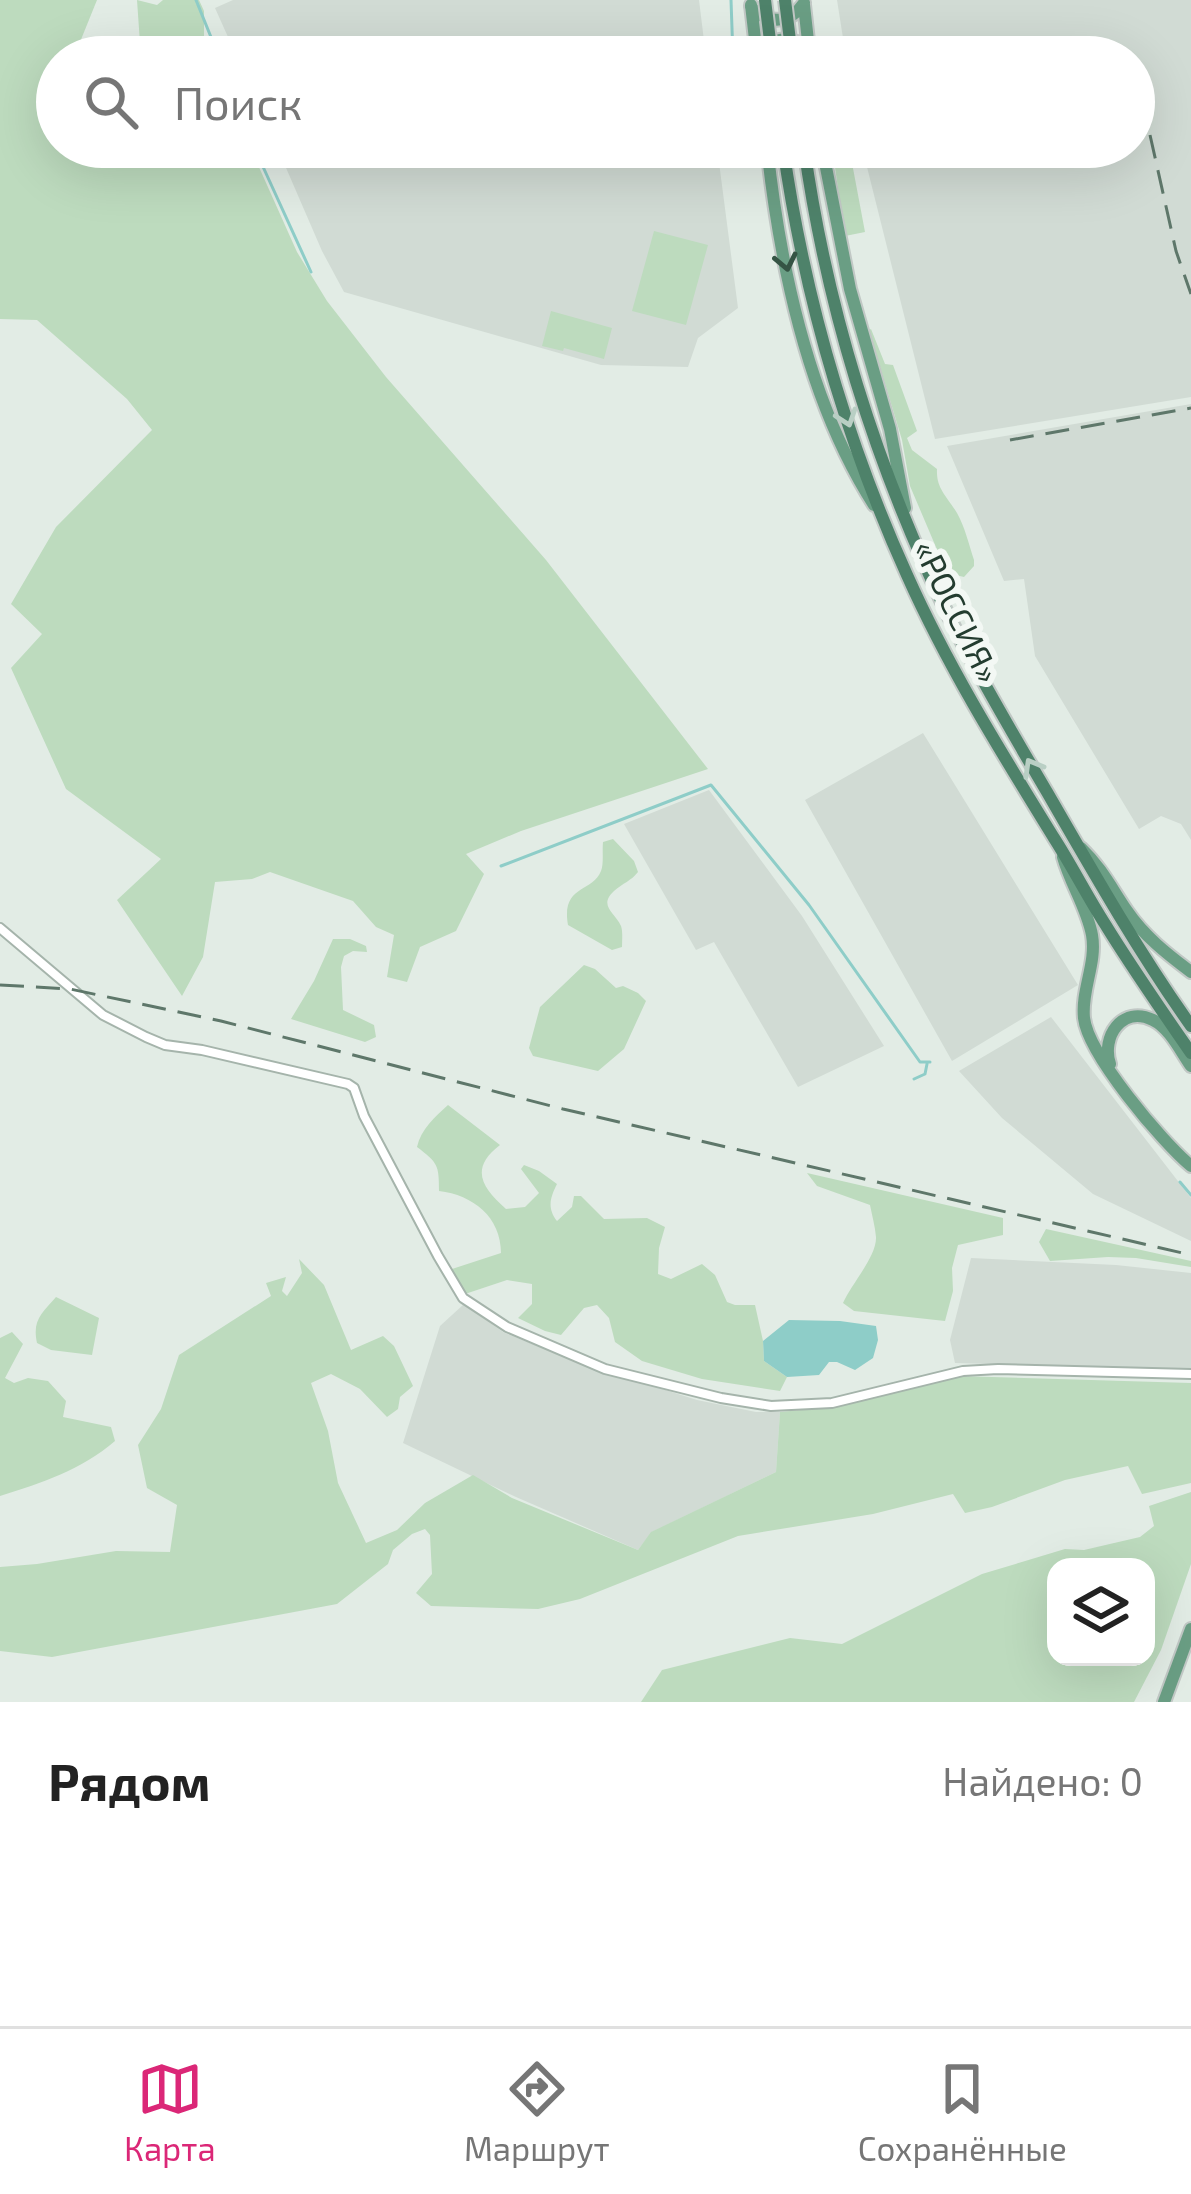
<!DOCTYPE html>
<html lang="ru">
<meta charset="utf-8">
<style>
body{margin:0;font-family:"Exo 2",sans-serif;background:#f6f6f6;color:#222}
.controls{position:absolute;right:36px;bottom:36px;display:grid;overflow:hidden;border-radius:24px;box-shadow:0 12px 48px #0002}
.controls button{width:108px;height:108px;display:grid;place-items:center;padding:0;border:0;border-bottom:3px solid #e0e0e0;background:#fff;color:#222;font:60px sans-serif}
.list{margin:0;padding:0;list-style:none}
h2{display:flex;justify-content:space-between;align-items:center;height:156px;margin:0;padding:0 48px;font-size:51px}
h2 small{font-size:39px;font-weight:400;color:#767676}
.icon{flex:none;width:66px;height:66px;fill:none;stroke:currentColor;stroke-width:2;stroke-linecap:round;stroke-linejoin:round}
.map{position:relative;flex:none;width:1191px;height:1702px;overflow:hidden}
.search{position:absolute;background:#fff;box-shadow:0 12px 48px #0002;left:36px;right:36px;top:36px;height:132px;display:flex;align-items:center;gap:30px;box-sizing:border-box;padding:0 42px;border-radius:66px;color:#767676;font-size:45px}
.sheet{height:324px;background:#fff}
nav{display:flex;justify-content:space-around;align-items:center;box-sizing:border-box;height:168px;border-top:3px solid #e0e0e0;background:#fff;font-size:33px;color:#767676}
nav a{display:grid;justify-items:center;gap:6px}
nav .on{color:#db2777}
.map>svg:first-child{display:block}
</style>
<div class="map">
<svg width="1191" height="1702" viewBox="0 0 1191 1702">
<rect width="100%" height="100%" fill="#e2ece5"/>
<path fill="#d1dbd4" d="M233 0H699L706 57H237L215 8Z
M837 0H1191V397L935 439 862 147H1134V57H846Z
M277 147H717L738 308 698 338 688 367 601 365 344 292 322 251Z
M1191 404V840L1181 824 1161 816 1139 829 1035 656 1024 579 1004 581 947 446Z
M923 733 1078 985 952 1061 805 800Z
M709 790 802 916 884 1046 798 1087 714 942 696 950 624 824Z
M1051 1017 1191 1198V1241L1093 1194 1002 1118 959 1071Z
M971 1258 1116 1265 1191 1273V1370L955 1363 950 1340Z
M464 1304 503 1332 571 1360 697 1400 756 1412H780L776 1472 652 1532 638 1550 516 1497 403 1443 440 1326Z"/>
<path fill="#bddbbe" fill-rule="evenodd" d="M0 0H97L80 42 71 46 76 57H57V147H250L297 252 327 301 386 377 546 560 708 769 521 831 466 854 484 874 456 931 420 947 407 982 387 977 394 935 376 927 353 901 270 872 252 879 215 882 203 957 182 996 117 900 161 859 66 789 11 668 42 634 11 604 56 527 152 430 127 399 37 320 0 319Z
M137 0 157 5 163 0H199L204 11V49L189 52 205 51 209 57H160L158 43H140Z
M832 147H849L865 232 845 236Z
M654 231 708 245 686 325 632 311Z
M551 311 612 328 604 359 564 348 563 351 542 346Z
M871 329 885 364 893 365 917 431 907 438 912 450 937 469C936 489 947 496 957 513 965 527 969 545 974 560V566L964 577 947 573 910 486 902 440 869 330Z
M613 839 634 861 638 872C631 881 623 883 614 891 598 906 615 912 621 926 623 932 622 940 622 947L612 950 568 925C561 885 592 893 601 871 604 863 602 851 603 842Z
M333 939H350L366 946 367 952 353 951 344 956 341 967 343 1010 374 1025 376 1037 365 1042 291 1019 314 981Z
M584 965 595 969 616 988 623 986 638 993 646 1001 624 1049 598 1071 533 1056 529 1048 540 1007Z
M448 1105 500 1145C469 1169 482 1187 506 1209L525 1207 539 1193 521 1169 524 1165 539 1171 557 1184C550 1198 547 1208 557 1221L572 1207 574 1196H581L604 1219 647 1218 665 1227 659 1248 658 1274 671 1279 702 1264 715 1275 727 1302 735 1305H755L763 1341 764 1361 787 1377 780 1391 702 1379 642 1361 615 1342 609 1318 597 1305 584 1308 561 1335 545 1331 518 1318 532 1304V1284L507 1280 465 1294 452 1269 501 1253C501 1217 473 1195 439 1191 439 1165 438 1163 417 1147 421 1129 435 1117 448 1105Z
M807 1173 1003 1218V1235L958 1245 952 1268 953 1291 945 1321 854 1311 843 1303C852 1283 877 1256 876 1237 875 1226 872 1215 870 1205L817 1186Z
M1046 1229 1191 1261V1267L1136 1258 1108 1257 1050 1261 1039 1242Z
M299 1259 324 1285 351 1350 383 1336 394 1346 413 1386 400 1397 398 1409 387 1417 360 1389 331 1374 311 1383 328 1431 338 1483 366 1543 397 1530 425 1503 473 1475 512 1498 638 1550 651 1532 776 1472 780 1412 832 1407 957 1376 1191 1383V1483L1142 1494 1128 1466 1065 1480 992 1507 965 1513 953 1494 873 1514 738 1536 580 1599 538 1609 431 1606 416 1593 432 1574 430 1535 425 1529 412 1534 393 1550 388 1564 337 1604 52 1657 0 1651V1567L37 1564 116 1551 170 1552 177 1505 147 1488 138 1445 161 1409 179 1355 271 1296 266 1283 286 1277 282 1291 287 1296 302 1273Z
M56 1297 99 1318 92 1355 51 1350 37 1343C32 1320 42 1313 56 1297Z
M12 1332 23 1344 5 1378 14 1383 28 1378 48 1381 66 1401 63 1417 111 1427 115 1441C81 1470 42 1483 0 1496V1338Z
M1191 1492V1564L1161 1650 1134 1702H641L662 1670 790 1638 842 1644 982 1574 1065 1549 1084 1550 1140 1537 1154 1526 1149 1506ZM1056 1567H1146V1657H1056Z"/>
<path fill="#8ecdc8" d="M789 1320 840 1321 876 1326 878 1340 873 1358 855 1370 837 1362H829L819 1375 787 1377 764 1361 763 1341Z"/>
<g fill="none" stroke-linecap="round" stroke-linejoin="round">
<path stroke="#8ecdc8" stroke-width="3" d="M196 0 219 57
M731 0 733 57
M254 147 311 272
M730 147V153
M501 866 711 785 809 905 920 1062H930
M914 1079 925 1074 927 1064
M1180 1182 1191 1195"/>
<g stroke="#a5b4ab" stroke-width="12">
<path id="minor" d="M0 928 103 1015 146 1037 165 1045 202 1050 348 1084 354 1088 364 1116 438 1256 463 1298 507 1327 605 1369 721 1398 771 1406 832 1403 963 1371 998 1369 1191 1374"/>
</g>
<g stroke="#c1c8c5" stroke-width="16">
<path id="primary" d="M751 5 757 56
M804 5 809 50
M751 7C768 25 790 24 804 3
M757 57C770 36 791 34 809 50
M767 147C780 267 809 403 874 505
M822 147 850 289 890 429 905 508
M1081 848C1101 867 1112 889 1127 911 1144 936 1167 954 1191 972
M1063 857C1070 883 1087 908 1092 935 1097 963 1081 990 1084 1018 1088 1054 1162 1142 1191 1166
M1110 1064C1101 1037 1122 1005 1153 1020 1170 1028 1181 1052 1191 1066
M1164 1702 1191 1629"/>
</g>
<g stroke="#c1c8c5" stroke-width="16">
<path id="trunk" d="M783 147C804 294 846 440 907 575 948 667 1001 752 1054 838 1072 866 1087 896 1105 924 1132 968 1162 1011 1191 1053
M804 147C827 310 877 469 949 617 979 677 1013 734 1047 792 1093 872 1138 951 1191 1026"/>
</g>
<use href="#minor" stroke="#fff" stroke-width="8"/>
<use href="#primary" stroke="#6a9e84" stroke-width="12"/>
<use href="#trunk" stroke="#4e826a" stroke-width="12"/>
<path stroke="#5e776a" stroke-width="3" stroke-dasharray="24 12" stroke-linecap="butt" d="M1150 135 1176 251 1191 294
M1010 440 1191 408
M0 985 70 989 221 1021 563 1109 1191 1255"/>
<g stroke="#c1c8c5" stroke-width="16" stroke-linecap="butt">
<path id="trunk-bridge" d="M765 0 772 57
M785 0 792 57"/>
</g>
<use href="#trunk-bridge" stroke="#4e826a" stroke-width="12"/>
</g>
<defs><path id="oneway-chevron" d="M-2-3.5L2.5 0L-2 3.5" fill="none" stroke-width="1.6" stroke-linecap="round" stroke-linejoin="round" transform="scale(3)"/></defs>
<use stroke="#355444" href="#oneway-chevron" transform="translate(786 262) rotate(78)"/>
<g stroke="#b9cfc4">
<use href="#oneway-chevron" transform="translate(847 418) rotate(71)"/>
<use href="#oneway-chevron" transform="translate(1032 767) rotate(-120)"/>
</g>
<g text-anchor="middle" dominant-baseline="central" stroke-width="12" stroke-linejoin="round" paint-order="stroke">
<g font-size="33" fill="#233c2f" stroke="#f3f8f4">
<text transform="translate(958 611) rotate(64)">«РОССИЯ»</text>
</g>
</g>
</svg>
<div class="controls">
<button><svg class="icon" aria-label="layers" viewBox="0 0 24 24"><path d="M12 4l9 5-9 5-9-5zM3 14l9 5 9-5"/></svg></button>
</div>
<div class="search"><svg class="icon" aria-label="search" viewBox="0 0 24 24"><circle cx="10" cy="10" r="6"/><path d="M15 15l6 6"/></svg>Поиск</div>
</div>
<section class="sheet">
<h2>Рядом<small>Найдено: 0</small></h2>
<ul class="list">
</ul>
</section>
<nav>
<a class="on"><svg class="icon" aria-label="map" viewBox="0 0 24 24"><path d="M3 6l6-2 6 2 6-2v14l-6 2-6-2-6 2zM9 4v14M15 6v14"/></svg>Карта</a>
<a><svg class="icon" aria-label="directions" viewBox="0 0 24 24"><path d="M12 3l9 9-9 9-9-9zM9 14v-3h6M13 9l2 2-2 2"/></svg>Маршрут</a>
<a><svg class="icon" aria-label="saved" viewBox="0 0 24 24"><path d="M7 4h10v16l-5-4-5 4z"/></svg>Сохранённые</a>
</nav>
